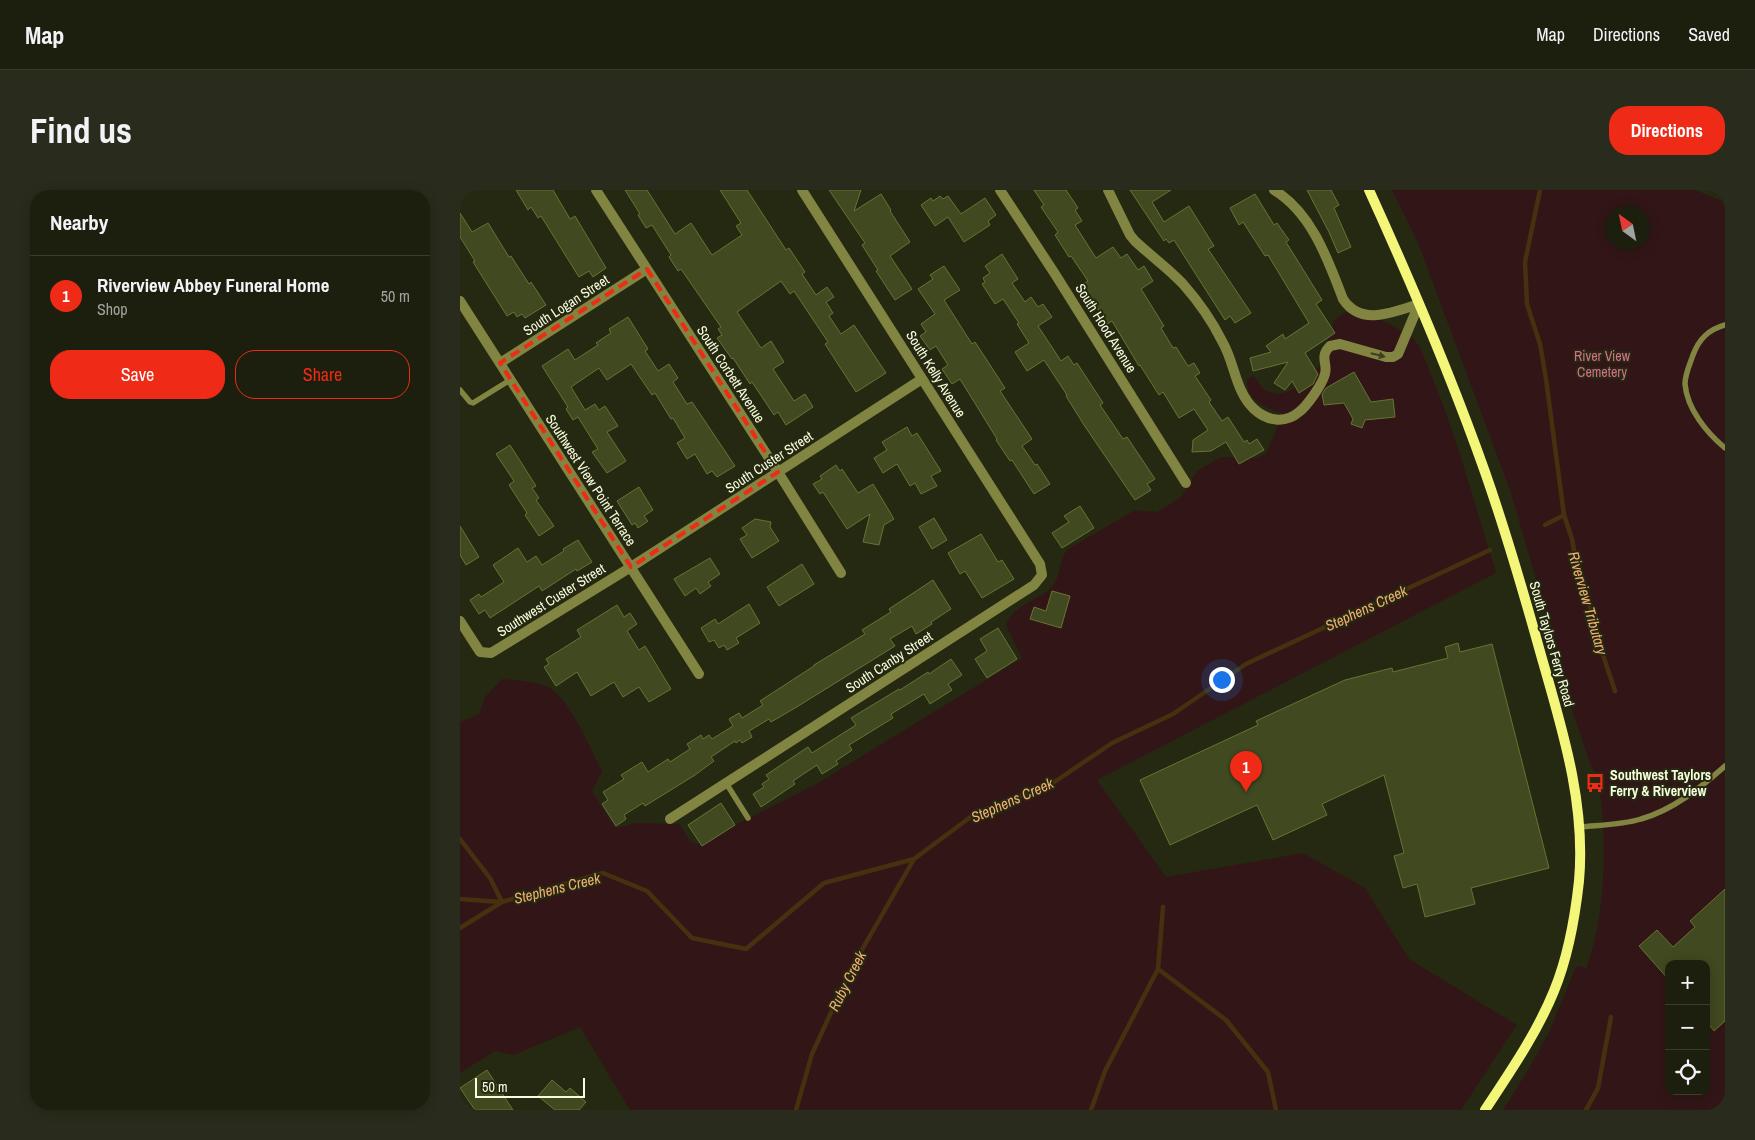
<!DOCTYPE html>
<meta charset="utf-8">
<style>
body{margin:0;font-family:"Archivo Narrow",sans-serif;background:#292c1c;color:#f1f3f6}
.controls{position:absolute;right:15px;bottom:15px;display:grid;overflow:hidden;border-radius:10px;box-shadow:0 2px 12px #0003}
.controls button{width:45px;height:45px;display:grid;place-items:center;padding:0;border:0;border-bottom:1px solid #3a3d2e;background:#1c1f0e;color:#f1f3f6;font:25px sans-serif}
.compass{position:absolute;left:1145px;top:15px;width:45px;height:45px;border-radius:50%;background:#1c1f0e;box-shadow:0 2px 12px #0003;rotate:327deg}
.scale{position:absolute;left:15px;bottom:12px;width:110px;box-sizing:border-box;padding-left:5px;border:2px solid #f9fddd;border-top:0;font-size:14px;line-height:18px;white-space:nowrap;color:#f9fddd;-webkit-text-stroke:4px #252912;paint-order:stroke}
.you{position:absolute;left:761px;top:489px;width:18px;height:18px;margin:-12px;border:4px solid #fff;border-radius:50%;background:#1a73e8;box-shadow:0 0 0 8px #1a73e833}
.badge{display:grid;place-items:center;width:32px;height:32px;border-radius:50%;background:#ef2a16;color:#fff;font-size:16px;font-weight:700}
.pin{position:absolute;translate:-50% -41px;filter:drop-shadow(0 1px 2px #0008)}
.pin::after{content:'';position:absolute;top:26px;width:18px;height:15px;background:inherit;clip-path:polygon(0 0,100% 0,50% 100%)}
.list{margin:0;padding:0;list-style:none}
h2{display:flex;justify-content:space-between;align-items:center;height:65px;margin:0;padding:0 20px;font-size:21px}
h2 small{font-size:16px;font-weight:400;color:#a0a29e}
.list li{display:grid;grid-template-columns:32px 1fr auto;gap:15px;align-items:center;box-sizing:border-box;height:80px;padding:0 20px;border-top:1px solid #3a3d2e}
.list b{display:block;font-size:19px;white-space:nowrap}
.list p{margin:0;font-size:16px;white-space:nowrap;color:#a0a29e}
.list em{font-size:16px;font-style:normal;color:#a0a29e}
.actions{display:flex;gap:10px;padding:15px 20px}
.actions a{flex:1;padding:11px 0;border:1px solid #ef2a16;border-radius:20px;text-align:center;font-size:18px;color:#ef2a16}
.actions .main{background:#ef2a16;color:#fff}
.icon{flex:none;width:28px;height:28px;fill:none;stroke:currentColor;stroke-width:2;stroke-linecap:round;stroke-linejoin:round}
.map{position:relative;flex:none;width:1265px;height:920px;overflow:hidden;border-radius:20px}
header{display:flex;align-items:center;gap:30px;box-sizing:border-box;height:70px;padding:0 25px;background:#1c1f0e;border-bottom:1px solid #3a3d2e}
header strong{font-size:24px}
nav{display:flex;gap:28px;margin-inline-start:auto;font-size:18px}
.intro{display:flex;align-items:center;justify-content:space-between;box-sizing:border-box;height:120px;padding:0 30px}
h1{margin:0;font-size:35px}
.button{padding:12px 22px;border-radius:20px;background:#ef2a16;color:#fff;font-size:18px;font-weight:700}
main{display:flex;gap:30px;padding:0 30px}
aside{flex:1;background:#1c1f0e;border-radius:20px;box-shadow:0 2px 12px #0003}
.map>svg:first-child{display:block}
</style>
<header>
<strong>Map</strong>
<nav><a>Map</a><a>Directions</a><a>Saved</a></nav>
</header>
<div class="intro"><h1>Find us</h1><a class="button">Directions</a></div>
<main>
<aside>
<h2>Nearby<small></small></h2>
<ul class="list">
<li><span class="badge">1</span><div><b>Riverview Abbey Funeral Home</b><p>Shop</p></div><em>50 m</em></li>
</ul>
<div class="actions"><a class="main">Save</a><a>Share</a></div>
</aside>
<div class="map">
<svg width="1265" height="920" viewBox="0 0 1265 920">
<rect width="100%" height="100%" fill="#252912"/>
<path fill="#321617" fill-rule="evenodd" d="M932 0H1235L1265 12V920H1043L1068 880 1088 844 1115 779 1118 776 1124 777 1126 779C1144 729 1146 672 1142 620 1140 605 1140 588 1131 576L1103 493 1091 441 1050 300 958 53ZM1152 22H1182V52H1152ZM1209 774H1246V901H1209Z
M886 122 899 128 920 129 951 146 960 157 982 212 1000 264 1036 383 637 590 706 687 843 663 905 698 949 769 1057 835 1001 920H170L120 837 54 865 35 861 0 883V532L19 524 25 507 42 489C54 490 78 492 88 497 110 508 130 559 142 581L132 601 156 638 176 633 219 634 231 652 238 654 358 593 562 468 546 435C553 415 576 412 591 398 602 387 598 370 608 359L675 320 697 322 721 307 737 281 761 267 795 268 806 264 823 224C805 217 786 211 787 189L794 186 804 200 817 204 830 201 859 177 874 130Z"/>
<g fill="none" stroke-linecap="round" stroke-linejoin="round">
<path stroke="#45310f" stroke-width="4.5" d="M1080 0 1065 72 1067 114 1080 154 1086 189 1104 325 1085 335
M1104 325 1112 349 1116 372 1127 404 1136 444 1155 501
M0 649 30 688 42 712
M0 709 41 712
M703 717 698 779 766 830 808 882 816 920
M0 738 42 712 143 683 187 701 232 748 286 759 364 693 454 669 516 623 590 595 652 553 713 524 786 474 1030 360
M336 920 352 864 391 779 454 669
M631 920 645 881 698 779
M1126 920 1138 898 1151 827"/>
</g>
<path fill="#414920" stroke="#677333" d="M56 0H93L110 29 115 26 146 78 133 87 129 81 119 87 81 26 78 28 71 17 68 20Z
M165 0H187L215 44 231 33 252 65 282 45 276 36 281 33 260 0H287L326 60 329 58 345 82 342 84 356 105 367 97 374 107 366 112 373 123 369 126 381 144 394 135 426 183 396 202 365 154 368 152 334 101 330 104 321 91 277 122 301 158 311 151 324 172 313 179 334 211 345 204 353 217 326 235 318 222 314 225 292 192 290 194 273 168 272 169 257 148 262 145 258 139 261 137 221 79 218 81 209 67 211 65 192 35 186 38 178 25 180 24Z
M369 0H401L394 21 421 4 431 20 430 21 450 52 430 66 452 99 435 110 416 81 418 80 402 55 405 53Z
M574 0H606L618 18 615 20 622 31 615 35 636 68 653 57 661 68 667 64 678 80 684 76 693 91 681 99 704 136 701 138 713 158 716 157 728 176 734 173 740 183 735 186 751 210 749 212 762 231 768 227 784 252 787 250 789 254 797 249 804 260 779 274 766 252 751 261 732 262 733 250 748 240 734 219 719 228 703 202 699 205 680 175 679 176 652 131 647 134 630 106 628 107 621 96 628 91 611 66 609 67 595 45 598 42 581 17 584 15Z
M670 0H711L692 12 704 32 729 16 754 56 748 59 791 123 775 133 770 126 765 130 714 50 709 53 706 49 704 51Z
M847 0H871L879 15 874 18 891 57 878 63 869 42Z
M795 4 814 35 817 33 829 50 826 52 862 110 856 114 875 143 845 163 858 184 853 194 839 203 832 191 825 200 814 193 828 172 793 181 790 168 811 162 806 156 823 144 825 149 849 133 808 65 805 66 783 32 779 35 770 18Z
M480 6 483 9 488 6 501 24 525 8 536 25 528 31 530 35 504 52 488 27 475 36 461 15 471 8 473 11Z
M0 23 12 42 28 33 49 67 51 66 69 94 71 92 86 115 65 128 62 124 57 127 54 122 47 126 13 72 15 71 0 47Z
M542 64 558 89 552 93 565 112 571 107 578 117 583 114 592 127 578 136 601 171 608 166 614 175 617 173 643 213 640 215 663 249 667 247 695 289 687 294 691 300 675 310 624 235 606 206 607 205 584 170 567 181 555 162 569 153 557 134 559 133 543 109 535 114 522 94 525 92 523 88 530 83 525 76Z
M484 76 500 100 484 110 512 154 515 152 545 198 540 201 572 249 562 256 575 275 577 274 590 294 574 304 552 270 550 271 536 250 537 249 500 189 492 194 482 179 488 175 476 156 470 160 460 146 466 142 461 134 475 124 458 99 473 89 470 85Z
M168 127 188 159 185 161 198 181 209 174 218 188 213 192 227 214 232 212 275 276 257 287 252 281 247 284 235 264 227 269 217 253 225 248 213 228 211 229 195 203 192 205 171 174 147 190 139 178 111 197 125 220 135 214 139 220 145 216 158 236 147 242 166 271 147 283 132 262 138 259 118 227 113 230 106 219 108 217 82 176 108 159 115 170 138 155 136 153 151 143 149 139Z
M894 182 911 212 933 209 935 227 905 230 902 238 891 234 893 229 884 213 864 215 862 204 866 198Z
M447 237 452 246 457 243 481 281 471 286 477 296 461 304 455 293 450 296 437 274 423 283 414 268 427 260 422 252Z
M50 255 76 296 72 298 79 308 76 310 94 336 79 346 65 325 67 323 49 295 54 291 36 264Z
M376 275 380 281 382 279 398 303 413 294 434 329 424 335 419 355 403 352 410 324 387 339 363 302 360 304 353 294 362 289 360 286Z
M179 297 193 320 184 326 188 331 178 338 175 333 172 335 157 311Z
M620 316 634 338 602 358 592 343 609 332 604 326Z
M474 328 487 350 472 359 459 337Z
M295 329 311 332 310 337 319 351 292 368 280 349 287 345 282 338Z
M0 336 19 367 6 375 0 365Z
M521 344 538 372 542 370 554 389 522 408 505 381 500 384 488 363Z
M118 350 132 372 117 381 116 379 82 401 79 396 30 428 25 420 19 424 10 410 19 404 21 407 44 392 33 375 58 358 67 372 76 366 82 375 104 361 103 359Z
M250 368 260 384 248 392 251 396 240 404 236 398 225 406 214 389Z
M342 374 354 394 319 416 307 397Z
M473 390 491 419 471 432 472 434 456 444 452 436 430 449 435 456 335 518 311 532 309 529 289 541 292 547 282 553 280 550 276 553 275 551 251 567 254 571 235 585 185 616 183 613 164 625 166 629 156 636 142 614 148 610 143 602 164 589 161 585 182 572 188 582 208 569 210 572 230 559 227 554 241 545 243 549 249 545 252 549 273 536 269 529 279 523 282 528 303 515 300 511 354 476V475L405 444 402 440 431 422 429 419Z
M592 401 610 406 601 438 570 429 574 417 586 421Z
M289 414 300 433 276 448 279 453 267 460 264 455 259 458 254 450 249 452 241 438 255 429 258 434Z
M157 415 164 427 170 423 177 434 167 441 179 460 185 456 211 499 189 512 179 497 163 507 154 492 131 506 117 482 96 496 84 477 89 474 86 469 121 447 117 440Z
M538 438 557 469 527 488 515 469 527 461 520 449Z
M998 453 1000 462 1032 454 1089 678 1011 698 1015 714 965 727 957 694 943 698 934 666 944 663 924 585 862 614 867 625 813 650 797 615 710 655 680 590 798 535 796 531 885 490 932 478 933 482 988 468 985 457Z
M491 469 502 485 488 494 492 500 470 514 464 504 431 524 433 528 389 555 392 560 376 571 378 574 362 584 357 575 333 591 335 594 301 617 293 604 304 597 302 594 309 589 306 585 348 557 352 563 396 535 391 528 439 499 440 500 468 482 469 484Z
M261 613 275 635 242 656 228 635Z
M1265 699V831L1254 841 1246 831V774H1209V790L1179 756 1197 740 1213 757 1235 737 1230 731Z
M27 880 53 920H15L0 898Z
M92 890 106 902 110 898 126 912 119 920H95L78 906Z"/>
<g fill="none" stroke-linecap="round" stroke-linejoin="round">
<path stroke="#828441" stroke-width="5.5" d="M1265 135C1248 140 1239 149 1233 165 1230 174 1225 184 1225 194 1227 219 1247 243 1265 258
M0 200 10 212 13 213 50 190
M266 593 288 628
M1120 637C1140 635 1162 635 1181 629 1213 620 1240 598 1265 576"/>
<path stroke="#828441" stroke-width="10" d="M136 0 318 282 381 383
M540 0 595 84 726 293
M648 0 670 45 675 51C691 66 709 79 723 94 738 111 752 131 762 151 775 173 775 201 794 219 807 231 825 234 839 222 847 216 862 195 865 184 868 173 859 167 870 156L880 154 926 167H933L938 164 959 114
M814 0C852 23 868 70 883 109 901 137 934 122 959 114
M0 111 239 484
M40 173 187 79
M0 431 20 462 31 463 171 377 462 189
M210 629 574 395 582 385 580 374 342 0"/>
<path stroke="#f4f67a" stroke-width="10" d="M909 0C951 92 991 186 1025 282 1046 342 1064 404 1081 465 1102 539 1126 613 1119 691 1115 728 1108 767 1094 801 1077 843 1050 882 1025 920"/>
</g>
<defs><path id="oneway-solid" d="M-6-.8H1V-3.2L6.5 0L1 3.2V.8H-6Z" transform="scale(1.25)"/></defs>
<use fill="#3c401e" href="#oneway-solid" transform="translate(918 165) rotate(14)"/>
<path fill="none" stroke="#ef2a16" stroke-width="4" stroke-dasharray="10 6" stroke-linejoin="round" d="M187 79 318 282 171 377 40 173Z"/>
<defs>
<g id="bus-bare" transform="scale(1.5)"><path d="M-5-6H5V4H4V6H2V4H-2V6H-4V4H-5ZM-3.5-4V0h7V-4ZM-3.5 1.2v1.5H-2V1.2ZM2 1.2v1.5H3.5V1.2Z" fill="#ef2a16" stroke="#252912" stroke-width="2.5" paint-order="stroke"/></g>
</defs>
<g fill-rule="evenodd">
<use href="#bus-bare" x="1135" y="593"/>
</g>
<g text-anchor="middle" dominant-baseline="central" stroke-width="4" stroke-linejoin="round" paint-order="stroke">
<g font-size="14" fill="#f9fddd" stroke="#252912">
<text transform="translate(106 115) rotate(-33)">South Logan Street</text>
<text transform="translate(646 138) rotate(58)">South Hood Avenue</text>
<text transform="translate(271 184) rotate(57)">South Corbett Avenue</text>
<text transform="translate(476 184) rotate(58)">South Kelly Avenue</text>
<text transform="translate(309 272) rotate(-33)">South Custer Street</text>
<text transform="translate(131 290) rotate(57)">Southwest View Point Terrace</text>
<text transform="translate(91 410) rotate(-32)">Southwest Custer Street</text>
<text transform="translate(1092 454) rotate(74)">South Taylors Ferry Road</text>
<text transform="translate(429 472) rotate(-33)">South Canby Street</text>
</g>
<g font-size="14" fill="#d96c88" stroke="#252912">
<text x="1142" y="166">River View<tspan x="1142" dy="16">Cemetery</tspan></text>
</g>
<g font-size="14" font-weight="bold" fill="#f9fddd" stroke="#252912" text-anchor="start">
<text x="1150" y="585">Southwest Taylors<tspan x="1150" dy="16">Ferry &amp; Riverview</tspan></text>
</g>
<g font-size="15" font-style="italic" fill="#f5ae72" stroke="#252912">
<text transform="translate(1128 413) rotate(74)">Riverview Tributary</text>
<text transform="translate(906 418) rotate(-25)">Stephens Creek</text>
<text transform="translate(552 610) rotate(-24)">Stephens Creek</text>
<text transform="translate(97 698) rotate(-14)">Stephens Creek</text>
<text transform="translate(387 791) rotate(-63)">Ruby Creek</text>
</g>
</g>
</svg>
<div class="controls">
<button>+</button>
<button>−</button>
<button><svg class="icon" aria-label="locate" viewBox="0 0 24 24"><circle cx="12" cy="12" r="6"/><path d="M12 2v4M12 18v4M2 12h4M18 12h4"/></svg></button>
</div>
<svg class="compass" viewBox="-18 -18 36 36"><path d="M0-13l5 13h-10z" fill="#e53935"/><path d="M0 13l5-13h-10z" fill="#a0a29e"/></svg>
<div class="scale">50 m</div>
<div class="you"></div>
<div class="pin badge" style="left:786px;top:602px">1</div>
</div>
</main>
